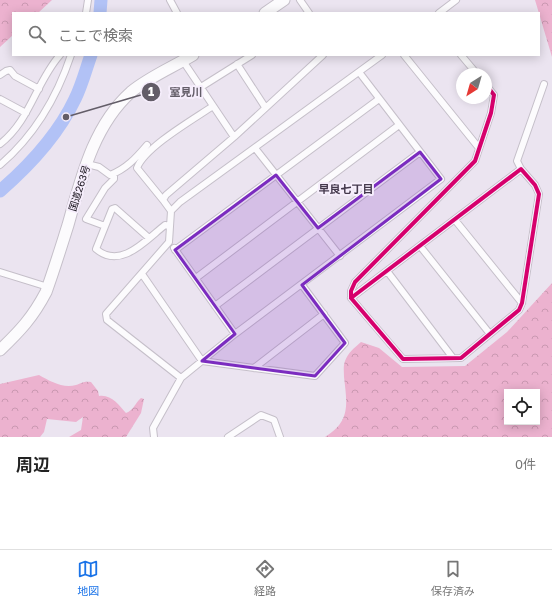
<!DOCTYPE html>
<html lang="ja">
<meta charset="utf-8">
<style>
body{margin:0;font-family:"Golos Text","Noto Sans JP",sans-serif;background:#f2f2f2;color:#222}
.controls{position:absolute;right:12px;bottom:12px;display:grid;overflow:hidden;border-radius:0px;box-shadow:0 2px 10px #0003}
.controls button{width:36px;height:36px;display:grid;place-items:center;padding:0;border:0;border-bottom:1px solid #e0e0e0;background:#fff;color:#222;font:20px sans-serif}
.compass{position:absolute;left:456px;top:68px;width:36px;height:36px;border-radius:50%;background:#fff;box-shadow:0 2px 10px #0003;rotate:217deg}
.list{margin:0;padding:0;list-style:none}
h2{display:flex;justify-content:space-between;align-items:center;height:52px;margin:0;padding:0 16px;font-size:17px}
h2 small{font-size:13px;font-weight:400;color:#767676}
.icon{flex:none;width:22px;height:22px;fill:none;stroke:currentColor;stroke-width:2;stroke-linecap:round;stroke-linejoin:round}
.map{position:relative;flex:none;width:552px;height:437px;overflow:hidden}
.search{position:absolute;background:#fff;box-shadow:0 2px 10px #0003;left:12px;right:12px;top:12px;height:44px;display:flex;align-items:center;gap:10px;box-sizing:border-box;padding:0 14px;border-radius:0px;color:#767676;font-size:15px}
.sheet{height:112px;background:#fff}
nav{display:flex;justify-content:space-around;align-items:center;box-sizing:border-box;height:56px;border-top:1px solid #e0e0e0;background:#fff;font-size:11px;color:#767676}
nav a{display:grid;justify-items:center;gap:2px}
nav .on{color:#1a73e8}
.map>svg:first-child{display:block}
</style>
<div class="map">
<svg width="552" height="437" viewBox="0 0 552 437">
<defs>
<pattern id="forest-crowns" width="20" height="18" patternUnits="userSpaceOnUse"><rect width="20" height="18" fill="#ecb2cf"/><path d="M2 6a3 3 0 1 1 6 0M12 15a3 3 0 1 1 6 0" fill="none" stroke="#ca98b1"/></pattern>
</defs>
<rect width="100%" height="100%" fill="#ebe4f0"/>
<path fill="url(#forest-crowns)" fill-rule="evenodd" d="M0 0H52L38 13H13V35L0 47Z
M535 0H552V57Z
M552 283V437H325C351 421 347 404 344 377 344 372 343 366 345 361 348 353 354 348 361 342L379 348 402 367 465 366 507 332ZM507 392H537V422H507Z
M39 375C50 381 63 389 76 385 82 383 84 381 91 382L98 391 99 396C111 394 119 405 126 413 134 410 135 403 141 398L144 399 141 413 126 437H69L81 430 83 417 76 422 47 419 44 432 40 437H0V384Z"/>
<g fill="none" stroke-linecap="round" stroke-linejoin="round">
<path stroke="#b2c2f6" stroke-width="13" d="M100 13 101 0
M0 191C30 165 58 135 75 99 82 85 86 69 91 55"/>
<g stroke="#c5bfc9" stroke-width="8">
<path id="minor" d="M170 0 177 13
M300 0 309 13
M86 13 88 0
M439 13 456 0
M404 55 479 148
M461 55 477 74
M183 61 234 137
M237 64 265 107
M0 75 6 71 10 70 15 76 39 89
M201 87 252 55
M0 99 26 113
M0 144C30 121 36 82 60 55
M255 148 340 256
M87 164 99 167 110 175C126 169 136 158 147 145
M0 165C34 136 57 97 71 55
M521 169 517 161 544 84
M163 200 137 168C145 147 194 119 213 106
M171 211 163 200 166 195 234 137 323 55
M455 220 522 303
M105 226 86 219 105 188 114 179V174
M149 238 115 208 112 209 96 249C121 270 146 240 165 225L170 226
M420 246 490 334
M174 248 235 334
M175 250 379 99
M387 271 453 358
M0 272 48 287
M142 274 202 361 315 376 345 343 302 285
M196 278 399 125
M351 298 521 169 535 185 539 194 522 303 519 310 461 358 403 359 351 298V291L355 282 475 161 491 113 494 95 486 85
M215 306 420 152
M254 368 324 314
M181 378 107 320 106 314 169 242 171 211 180 202 382 55
M154 437 153 428 181 378 235 334 441 179 359 72
M228 437 261 415 274 420 280 437"/>
</g>
<g stroke="#c5bfc9" stroke-width="13">
<path id="trunk" d="M265 13 284 0
M0 350C20 331 33 317 46 292 54 270 61 247 68 225 81 179 93 126 131 92 149 77 173 67 193 55"/>
</g>
<use href="#minor" stroke="#fcfbfd" stroke-width="6"/>
<use href="#trunk" stroke="#fcfbfd" stroke-width="11"/>
<g stroke="#f6eefc" stroke-width="6">
<path id="cycleway" d="M351 298 521 169 535 185 539 194 522 303 519 310 461 358 403 359 351 298V291L355 282 475 161 491 113 494 95 486 85"/>
</g>
<use href="#cycleway" stroke="#d6006c" stroke-width="4"/>
</g>
<path fill="#7b2cbf" fill-opacity="0.2" stroke="#7b2cbf" stroke-width="3" stroke-linejoin="round" d="M420 152 441 179 302 285 345 343 315 376 202 361 235 334 175 250 276 175 318 228Z"/>
<g text-anchor="middle" dominant-baseline="central" stroke-width="4" stroke-linejoin="round" paint-order="stroke">
<g font-size="10" fill="#1a151e" stroke="#f6eefc">
<text transform="translate(79 188) rotate(-72)">国道263号</text>
</g>
<g font-size="11" font-weight="bold" fill="#44394c" stroke="#f6eefc">
<text x="346" y="188">早良七丁目</text>
</g>
</g>
<path fill="none" stroke="#635d68" stroke-width="1.5" d="M66 117L151 92"/>
<g fill="#635d68" stroke="#f6eefc" stroke-width="1.5">
<circle cx="66" cy="117" r="4"/>
<circle cx="151" cy="92" r="10"/>
</g>
<g font-size="12" text-anchor="middle" font-weight="bold" fill="#fff">
<text x="151" y="96">1</text>
</g>
<g font-size="11" text-anchor="middle" font-weight="bold" fill="#635d68" stroke="#f6eefc" stroke-width="4" stroke-linejoin="round" paint-order="stroke">
<text x="186" y="96">室見川</text>
</g>
</svg>
<div class="controls">
<button><svg class="icon" aria-label="locate" viewBox="0 0 24 24"><circle cx="12" cy="12" r="6"/><path d="M12 2v4M12 18v4M2 12h4M18 12h4"/></svg></button>
</div>
<svg class="compass" viewBox="-18 -18 36 36"><path d="M0-13l5 13h-10z" fill="#e53935"/><path d="M0 13l5-13h-10z" fill="#767676"/></svg>
<div class="search"><svg class="icon" aria-label="search" viewBox="0 0 24 24"><circle cx="10" cy="10" r="6"/><path d="M15 15l6 6"/></svg>ここで検索</div>
</div>
<section class="sheet">
<h2>周辺<small>0件</small></h2>
<ul class="list">
</ul>
</section>
<nav>
<a class="on"><svg class="icon" aria-label="map" viewBox="0 0 24 24"><path d="M3 6l6-2 6 2 6-2v14l-6 2-6-2-6 2zM9 4v14M15 6v14"/></svg>地図</a>
<a><svg class="icon" aria-label="directions" viewBox="0 0 24 24"><path d="M12 3l9 9-9 9-9-9zM9 14v-3h6M13 9l2 2-2 2"/></svg>経路</a>
<a><svg class="icon" aria-label="saved" viewBox="0 0 24 24"><path d="M7 4h10v16l-5-4-5 4z"/></svg>保存済み</a>
</nav>
